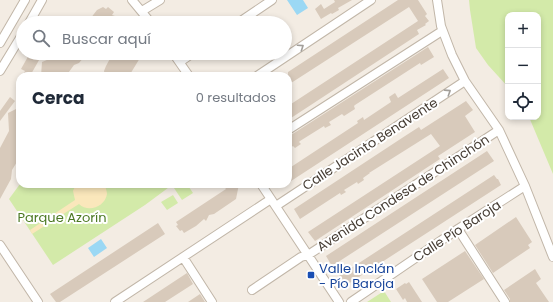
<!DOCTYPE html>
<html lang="es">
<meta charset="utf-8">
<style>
body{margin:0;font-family:Poppins,sans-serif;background:#f2f2f3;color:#1f2937}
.controls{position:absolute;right:12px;top:12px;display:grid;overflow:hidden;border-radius:8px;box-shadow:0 2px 6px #0003}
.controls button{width:36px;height:36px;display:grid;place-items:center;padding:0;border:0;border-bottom:1px solid #e0e1e3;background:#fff;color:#1f2937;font:20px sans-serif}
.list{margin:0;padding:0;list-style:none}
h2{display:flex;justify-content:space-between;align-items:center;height:52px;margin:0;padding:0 16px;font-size:17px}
h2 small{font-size:13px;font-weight:400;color:#747a83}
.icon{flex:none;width:22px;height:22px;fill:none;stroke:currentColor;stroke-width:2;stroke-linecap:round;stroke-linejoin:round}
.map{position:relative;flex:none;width:553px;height:302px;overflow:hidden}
.search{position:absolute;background:#fff;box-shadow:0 2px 6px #0003;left:16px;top:16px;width:276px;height:44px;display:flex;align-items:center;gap:10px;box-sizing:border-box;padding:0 14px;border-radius:22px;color:#747a83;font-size:15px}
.panel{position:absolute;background:#fff;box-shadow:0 2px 6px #0003;left:16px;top:72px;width:276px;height:116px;border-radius:12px}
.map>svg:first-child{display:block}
</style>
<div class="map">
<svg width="553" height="302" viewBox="0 0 553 302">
<rect width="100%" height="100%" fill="#f3ece3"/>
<path fill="#d3eaa9" d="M469 0H553V174L529 117H538V15H508V87L488 65 476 48 470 10Z
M20 184H187L193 193 182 200 172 185 145 205 53 265 9 199Z
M173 195 178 203 167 210 161 202Z
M384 291 391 302H367Z"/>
<path fill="#fae7bb" d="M76 184H105C105 187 107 191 107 194 105 207 88 213 79 204L32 234 30 230 75 200 73 191Z"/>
<path fill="#9bd8f4" d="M287 0H303L308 8 297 15Z
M101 239 107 248 94 257 88 248Z"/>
<path fill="#d8cabb" d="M334 0H352L338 8 339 10 332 14 331 13 321 19 315 9 321 4 324 9 335 2Z
M398 0H418L427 14 425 16 429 21 425 24 426 25 417 30 419 34 291 118 288 114V106L418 21 409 7 288 85V72Z
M103 7 106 9 108 7 114 12 112 15 115 16 114 23H87L97 10Z
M428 47 434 57 421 65 420 63 355 105 354 106 355 109 344 116 342 114 329 122 331 125 325 128 324 126 300 141 299 142 301 144 295 148 293 146 288 149V135H291Z
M30 53H43L30 76H22L25 71 21 69Z
M60 53H81L85 56 79 63 74 65 66 76H41L42 62 59 55Z
M113 53H143L129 76H105L104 71 106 66Z
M443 69 449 78 288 183V169L358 123 357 121 363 117 364 120 391 102 389 97 395 93 398 98Z
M10 97 15 101 0 121V111Z
M466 101 473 110 465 116 475 132 438 156 440 159 315 241 308 232 440 146 431 134 369 173H370L363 178 364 180 358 184 357 182 344 190 346 192 341 195 340 193 300 219 294 209 405 136 419 127 421 130Z
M20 107V157L12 170 11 179 0 199V148L9 131 8 113Z
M487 151 494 161 332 266 326 256Z
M494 175 497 179H498L501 185 345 286 339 276Z
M222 184H239L236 199 214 214 209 215 206 221 204 219 196 226 184 233 182 230 180 231 176 226 178 225 176 222 226 189Z
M516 217 532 242 528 245 530 248 493 273 475 245Z
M158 223 165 234 60 302H56L50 294Z
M465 251 484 279 448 302H437L422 279Z
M535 269 541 279 536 283 549 302H510V299L504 290Z
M187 273 193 284 165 302H143Z
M409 282 422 302H407L405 298 403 300 396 289 405 283 406 284Z
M200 294 205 302H188Z"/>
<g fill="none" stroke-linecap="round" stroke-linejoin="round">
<g stroke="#c1b6a8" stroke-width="10">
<path id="street" d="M132 0 151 23
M437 0 441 26 452 55 465 81 499 130 525 186 553 257
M142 11 160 0
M29 23 42 0
M238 23 272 0
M0 43 25 0
M173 53 189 76
M180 62 193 53
M0 71 23 33
M257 76 371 0
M288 130 442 31
M261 184 339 302
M276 206 465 81
M458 229 505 302
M0 245 38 302
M183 257 212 302
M252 290 301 257 308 255 499 130
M115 302 271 199
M351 302 458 229 525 186"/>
</g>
<use href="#street" stroke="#fff" stroke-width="8"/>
</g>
<defs><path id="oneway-chevron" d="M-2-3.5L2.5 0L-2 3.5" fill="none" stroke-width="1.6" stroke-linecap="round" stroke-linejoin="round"/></defs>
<g stroke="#a29e99">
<use href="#oneway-chevron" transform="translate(301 47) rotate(-34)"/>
<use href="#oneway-chevron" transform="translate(448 92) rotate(-33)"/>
</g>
<rect fill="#1a4fb4" stroke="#fff" stroke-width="1.5" x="307" y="271" width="8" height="8" rx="2"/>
<g text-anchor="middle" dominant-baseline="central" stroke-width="4" stroke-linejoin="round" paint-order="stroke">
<g font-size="13" fill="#453c33" stroke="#fff">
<text transform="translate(370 144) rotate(-33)">Calle Jacinto Benavente</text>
<text transform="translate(403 193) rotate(-33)">Avenida Condesa de Chinchón</text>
<text transform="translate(457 231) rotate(-33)">Calle Pío Baroja</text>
</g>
<g font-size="13" fill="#4c7924" stroke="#fff">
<text x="62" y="217">Parque Azorín</text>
</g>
<g font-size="13" fill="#164399" stroke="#fff" text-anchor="start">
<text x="319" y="268">Valle Inclán<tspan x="319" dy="15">- Pío Baroja</tspan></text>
</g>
</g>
</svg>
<div class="controls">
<button>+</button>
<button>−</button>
<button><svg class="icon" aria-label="locate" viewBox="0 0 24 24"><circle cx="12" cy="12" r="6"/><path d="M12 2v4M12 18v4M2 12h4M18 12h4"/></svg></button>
</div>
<div class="search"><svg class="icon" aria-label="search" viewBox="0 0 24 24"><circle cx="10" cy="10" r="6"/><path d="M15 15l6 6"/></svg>Buscar aquí</div>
<section class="panel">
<h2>Cerca<small>0 resultados</small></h2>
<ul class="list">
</ul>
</section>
</div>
